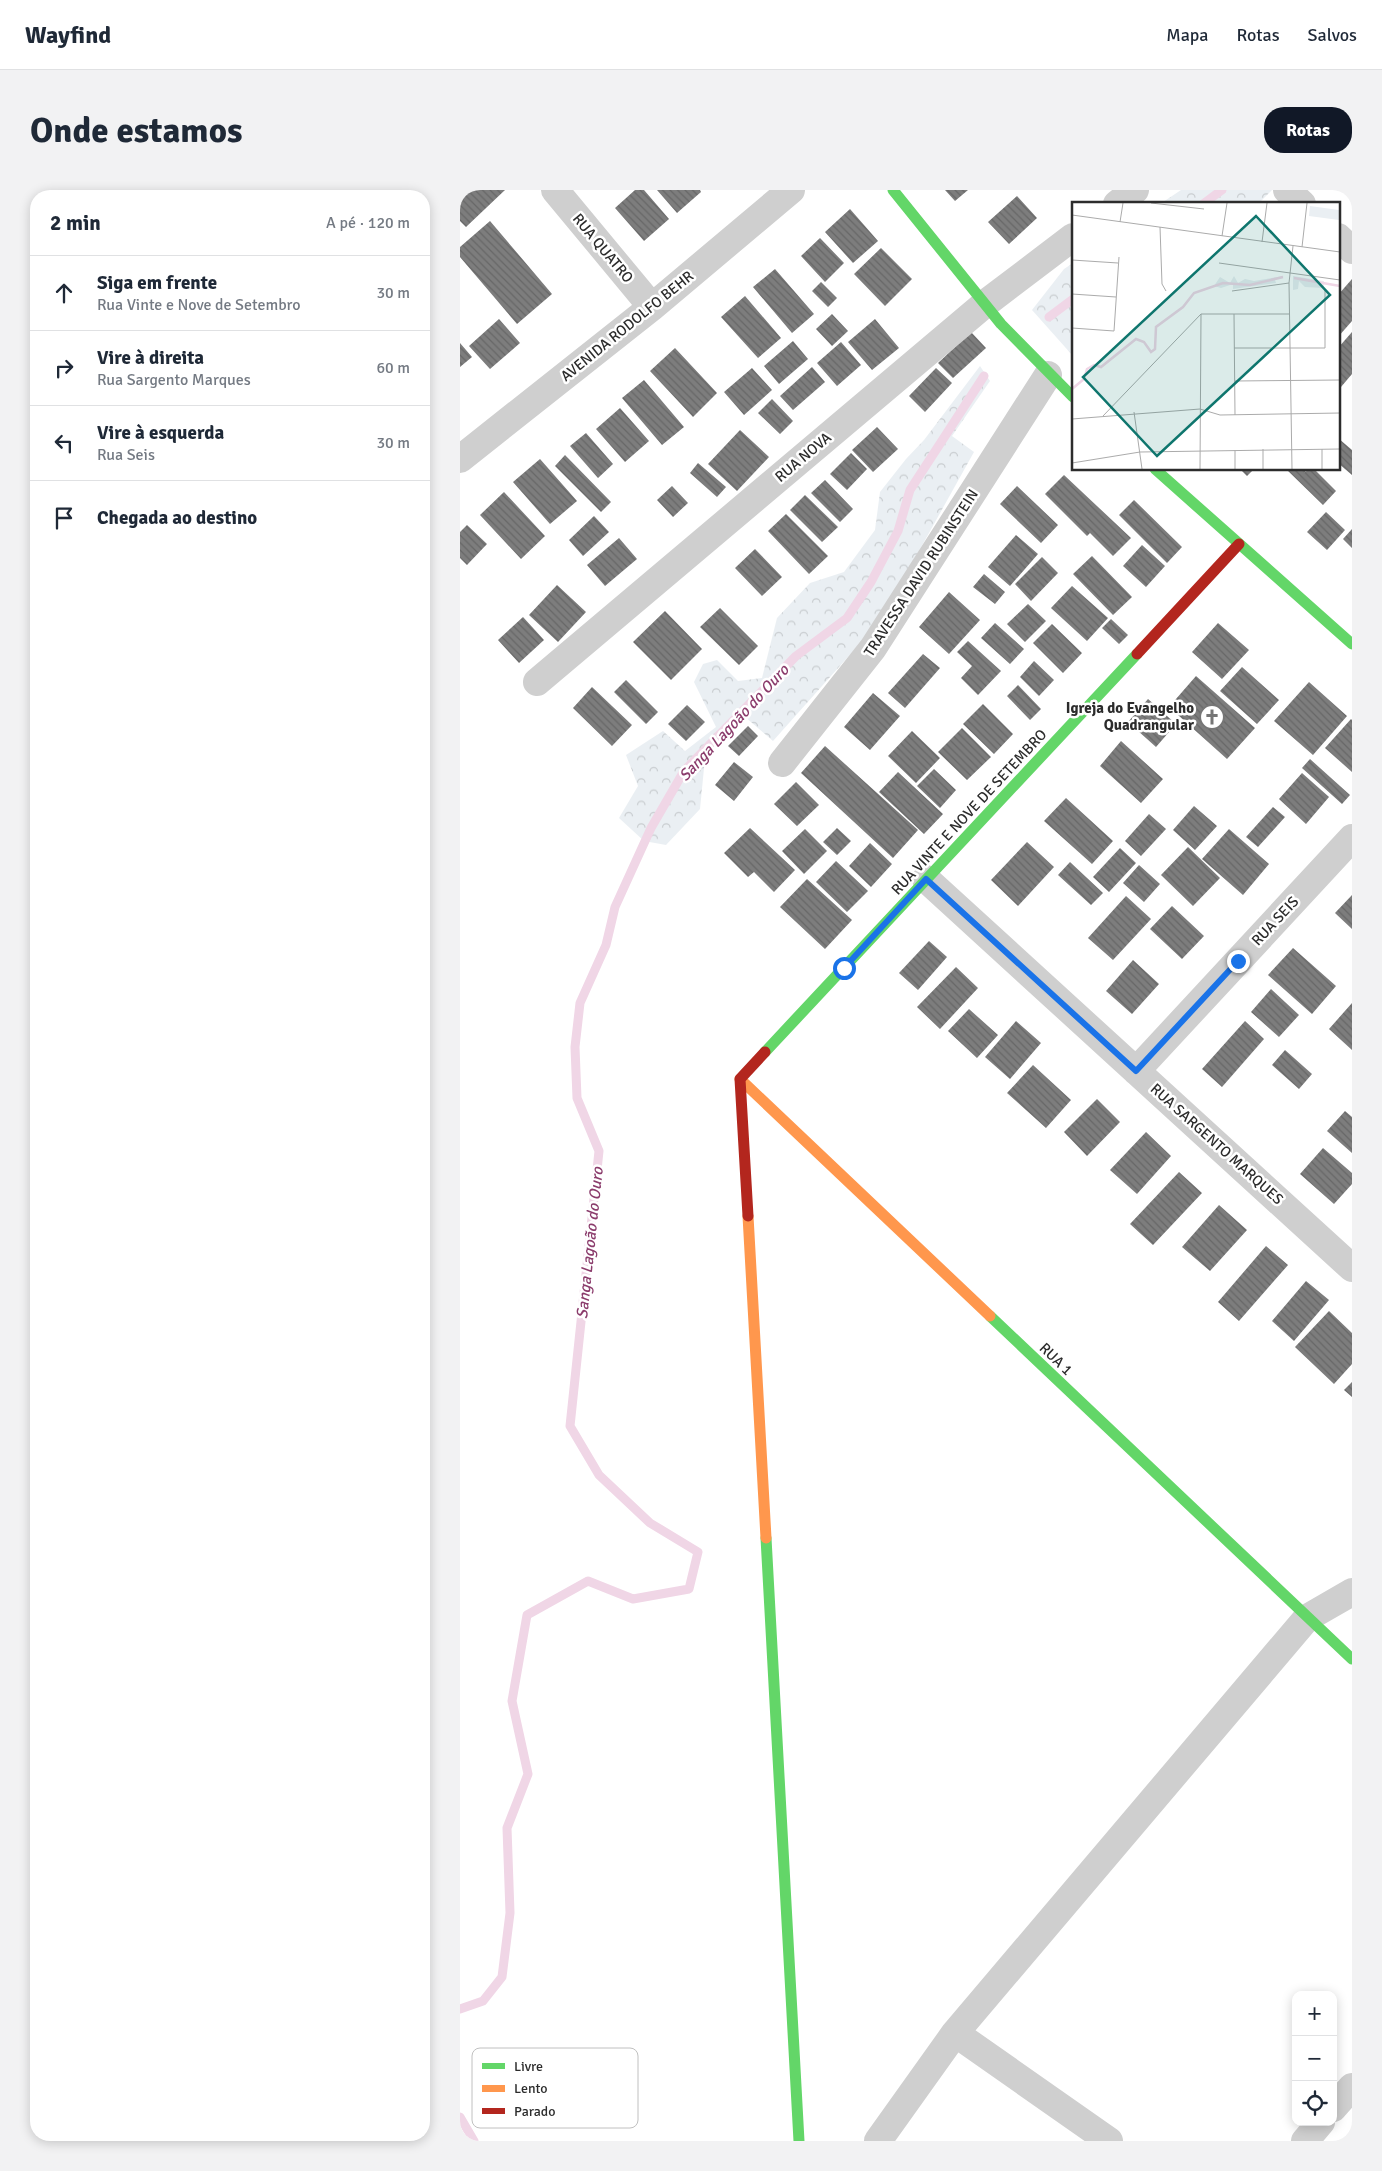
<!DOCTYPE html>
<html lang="pt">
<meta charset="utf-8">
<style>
body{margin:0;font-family:Signika,sans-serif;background:#f2f2f3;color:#1f2937}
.controls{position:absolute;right:15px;bottom:15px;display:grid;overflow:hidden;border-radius:10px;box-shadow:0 2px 12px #0003}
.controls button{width:45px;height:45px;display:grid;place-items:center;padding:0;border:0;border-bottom:1px solid #e0e1e3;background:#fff;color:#1f2937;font:25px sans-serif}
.stop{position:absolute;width:15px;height:15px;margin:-11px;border:4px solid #1a73e8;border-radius:50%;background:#fff}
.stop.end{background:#1a73e8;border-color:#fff;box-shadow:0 1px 5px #0008}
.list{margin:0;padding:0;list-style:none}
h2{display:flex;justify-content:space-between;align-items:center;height:65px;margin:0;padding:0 20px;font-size:21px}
h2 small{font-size:16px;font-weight:400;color:#747a83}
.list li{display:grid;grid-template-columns:32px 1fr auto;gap:15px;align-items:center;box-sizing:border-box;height:75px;padding:0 20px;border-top:1px solid #e0e1e3}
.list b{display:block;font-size:19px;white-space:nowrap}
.list p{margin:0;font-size:16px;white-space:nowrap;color:#747a83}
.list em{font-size:16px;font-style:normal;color:#747a83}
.icon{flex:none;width:28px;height:28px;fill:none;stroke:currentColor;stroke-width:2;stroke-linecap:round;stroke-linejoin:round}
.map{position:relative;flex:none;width:892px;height:1951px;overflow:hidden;border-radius:20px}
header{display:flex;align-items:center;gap:30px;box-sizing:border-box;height:70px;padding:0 25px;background:#fff;border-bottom:1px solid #e0e1e3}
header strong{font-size:24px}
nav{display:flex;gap:28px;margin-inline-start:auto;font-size:18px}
.intro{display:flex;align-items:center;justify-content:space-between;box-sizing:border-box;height:120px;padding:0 30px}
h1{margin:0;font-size:35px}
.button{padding:12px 22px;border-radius:20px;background:#111827;color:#fff;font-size:18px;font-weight:700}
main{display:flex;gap:30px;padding:0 30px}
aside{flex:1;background:#fff;border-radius:20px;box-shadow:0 2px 12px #0003}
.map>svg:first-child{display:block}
</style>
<header>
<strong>Wayfind</strong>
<nav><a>Mapa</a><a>Rotas</a><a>Salvos</a></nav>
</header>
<div class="intro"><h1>Onde estamos</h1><a class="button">Rotas</a></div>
<main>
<aside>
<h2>2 min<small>A pé · 120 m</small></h2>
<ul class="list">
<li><svg class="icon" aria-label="ahead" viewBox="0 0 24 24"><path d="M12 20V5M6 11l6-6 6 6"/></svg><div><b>Siga em frente</b><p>Rua Vinte e Nove de Setembro</p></div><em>30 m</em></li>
<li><svg class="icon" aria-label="right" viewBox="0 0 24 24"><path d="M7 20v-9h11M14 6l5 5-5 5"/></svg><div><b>Vire à direita</b><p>Rua Sargento Marques</p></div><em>60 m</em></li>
<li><svg class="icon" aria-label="left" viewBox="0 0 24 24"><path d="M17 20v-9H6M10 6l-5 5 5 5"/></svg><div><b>Vire à esquerda</b><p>Rua Seis</p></div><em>30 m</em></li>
<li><svg class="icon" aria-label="arrive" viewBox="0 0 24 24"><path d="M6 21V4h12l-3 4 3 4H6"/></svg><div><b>Chegada ao destino</b></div></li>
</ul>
</aside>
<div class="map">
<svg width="892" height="1951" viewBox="0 0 892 1951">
<defs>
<pattern id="forest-crowns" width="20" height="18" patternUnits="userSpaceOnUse" patternTransform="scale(1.25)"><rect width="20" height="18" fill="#eaeff3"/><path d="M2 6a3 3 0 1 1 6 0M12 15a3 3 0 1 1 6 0" fill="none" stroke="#c9cdd0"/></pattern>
<pattern id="building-back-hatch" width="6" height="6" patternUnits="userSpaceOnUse" patternTransform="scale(1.25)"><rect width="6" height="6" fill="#7d7d7d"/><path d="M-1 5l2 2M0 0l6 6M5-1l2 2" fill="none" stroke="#676767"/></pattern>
</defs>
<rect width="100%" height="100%" fill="#fff"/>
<path fill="url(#forest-crowns)" d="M721 0H812L798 14H700Z
M613 73V166L572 120 604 79Z
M520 176 530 191 492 246 514 262 420 431 313 551 284 526 246 558 240 619 206 655 184 651 159 628 178 596 166 565 203 541 225 561 256 537 234 492 243 474 257 470 278 491 302 488 317 428 350 393 384 382 415 340 420 302 446 269 464 250Z"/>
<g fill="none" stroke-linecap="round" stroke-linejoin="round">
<path stroke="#f0d6e6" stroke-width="9" d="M743 14 762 0
M589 127 613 109
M0 1819 23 1811 42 1787 50 1723 47 1638 68 1584 52 1511 67 1425 128 1391 173 1409 229 1399 238 1362 190 1333 139 1285 110 1236 139 961 117 908 115 857 120 813 146 755 155 717 191 638 224 581 336 466 387 428 411 392 438 341 450 300 524 186
M0 1927 14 1951"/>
</g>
<path fill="url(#building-back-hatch)" d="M0 0H45L6 37 0 31Z
M175 0H184L209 29 184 51 155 18Z
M197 0H240L241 2 217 23Z
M485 0H508L495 11Z
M557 6 577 28 549 54 528 32Z
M390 19 418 51 393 73 365 42Z
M30 31 92 104 57 134 0 67V57Z
M360 48 384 73 365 92 341 66Z
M421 58 452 89 425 116 394 84Z
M315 79 354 124 332 143 293 97Z
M892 89V131L878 147V105Z
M361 92 377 108 368 117 352 101Z
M285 106 321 148 298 168 261 127Z
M372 124 388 141 372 156 356 139Z
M39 129 60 153 30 179 9 156Z
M415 129 439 158 412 180 388 152Z
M511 142 526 158 493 188 478 173Z
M892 142V184L881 197 878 194V158Z
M333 151 348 169 319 194 304 176Z
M381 152 401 175 377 196 357 173Z
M0 153 12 167 0 177Z
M215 158 257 203 233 227 190 181Z
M352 177 365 192 333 220 320 206Z
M292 178 312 200 284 225 264 202Z
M476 178 492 193 465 222 449 206Z
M184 190 224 237 202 255 162 208Z
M312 209 333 231 320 244 298 223Z
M160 218 189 251 165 272 136 239Z
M417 237 438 259 413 282 392 260Z
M280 240 309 267 277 301 248 274Z
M126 243 153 274 138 288 110 256Z
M878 248 892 260V285L878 273Z
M391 263 407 279 387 300 370 284Z
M105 265 151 312 141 322 95 276Z
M80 269 117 311 90 334 53 292Z
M238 273 266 297 257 307 230 283Z
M780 279H794L787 286Z
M826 279H848L844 283 849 279H854L876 301 863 315Z
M604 285 671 348 653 366 630 343 627 346 585 304Z
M365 290 393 319 380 332 351 303Z
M212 296 228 313 213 327 197 310Z
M557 296 598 335 581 353 540 314Z
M44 302 85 346 61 369 20 325Z
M345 305 378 337 362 352 330 320Z
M674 310 722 357 707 373 659 325Z
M866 322 885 340 867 360 847 342Z
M326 324 368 366 349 384 308 341Z
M134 326 149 342 123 366 109 350Z
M7 335 27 354 7 375 0 368V342Z
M892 339V358L883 349Z
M556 345 578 364 550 396 528 377Z
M159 348 177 369 145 396 127 375Z
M682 355 705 376 686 397 663 376Z
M295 359 322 387 302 406 275 378Z
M632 366 672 407 653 425 613 384Z
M582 367 598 383 571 411 555 394Z
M524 384 545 402 535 414 513 397Z
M97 395 126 422 98 452 69 425Z
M612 396 648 428 627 451 591 418Z
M489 402 520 430 489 464 459 437Z
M568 414 586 431 565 452 547 434Z
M260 418 298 456 279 475 240 437Z
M205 421 242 459 211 490 173 452Z
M63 427 84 450 59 473 38 450Z
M651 429 668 445 659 454 642 438Z
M535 433 564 459 550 474 521 448Z
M758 433 789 460 762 489 732 462Z
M592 434 622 463 603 483 573 453Z
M508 451 541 481 518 505 501 488 512 476 497 462Z
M463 464 480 478 445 518 428 503Z
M574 471 594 490 579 506 560 487Z
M782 477 819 510 797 534 760 501Z
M736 486 795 538 767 569 709 517Z
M166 490 198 522 186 534 154 502Z
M849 492 887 526 853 565 814 531Z
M558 495 581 519 570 530 547 506Z
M132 497 172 535 152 556 113 518Z
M413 503 440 526 410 560 384 537Z
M688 509 716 534 696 557 668 532Z
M523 514 553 544 534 564 503 534Z
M227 515 245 532 226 551 208 534Z
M891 529 892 530V582L865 558Z
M288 536 298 546 279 566 268 556Z
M502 538 531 567 507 590 478 562Z
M452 541 480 568 456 593 428 566Z
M661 551 703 589 681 613 640 576Z
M365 556 458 640 433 668 341 583Z
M850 569 890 605 882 614 842 578Z
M274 572 293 587 274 611 255 595Z
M474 579 496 600 480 618 457 596Z
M438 582 483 624 464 644 419 602Z
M842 583 869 607 846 634 819 609Z
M336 592 359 615 337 636 314 614Z
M606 608 653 651 632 674 584 631Z
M734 616 757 636 735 660 713 640Z
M813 617 825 627 798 657 786 647Z
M689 624 706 639 681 666 665 651Z
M290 638 335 680 314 702 294 682 288 687 264 663Z
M377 638 391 651 377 665 363 652Z
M345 639 367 661 344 684 322 661Z
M769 639 809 674 783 705 742 669Z
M567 652 594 677 558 716 531 690Z
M410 653 432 674 411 697 389 676Z
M728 657 760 688 733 716 701 685Z
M660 658 676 673 649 702 633 687Z
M376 671 408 701 387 722 356 692Z
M610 672 643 703 631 715 598 685Z
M679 675 700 694 684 712 663 693Z
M347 689 392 730 365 759 320 717Z
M892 705V739L875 723Z
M666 706 691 729 653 770 628 748Z
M712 716 744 746 722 769 690 739Z
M469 751 487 767 458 800 439 783Z
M833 758 876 796 852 824 808 785Z
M673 770 699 794 672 824 646 801Z
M496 777 518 798 480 839 457 817Z
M811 799 839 825 819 847 791 822Z
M892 813V860L869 839Z
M509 819 538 845 517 868 488 841Z
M556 831 581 853 550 889 525 867Z
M785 831 804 849 762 897 742 879Z
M825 860 852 884 839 899 812 875Z
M573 875 611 910 586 938 547 903Z
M637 909 660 932 627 966 604 942Z
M885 921 892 927V963L867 941Z
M686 942 711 966 677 1004 650 980Z
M863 958 892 983V994L874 1014 840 984Z
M719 982 742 1003 693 1055 670 1034Z
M759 1015 787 1040 750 1081 722 1057Z
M806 1056 828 1075 779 1131 758 1112Z
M846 1091 869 1110 834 1151 812 1131Z
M869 1121 892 1143V1174L874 1194 835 1157Z
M892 1192V1207L884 1200Z"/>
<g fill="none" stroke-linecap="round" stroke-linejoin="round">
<path stroke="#cfcfcf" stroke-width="28" d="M95 0 192 117
M827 0 842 14
M657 14 675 0
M878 47 892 60
M0 269 192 117 331 0
M77 492 526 113 613 47
M322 573 413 458 588 185
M466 689 892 1078
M676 881 892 648
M495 1843 649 1951
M873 1918 892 1897
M418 1951 495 1843 847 1428 892 1402
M845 1951 861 1932"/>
<path stroke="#63d668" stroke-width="11" d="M433 0 541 134 613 207
M695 279 892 454
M305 862 677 464
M530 1126 892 1469
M306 1348 339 1951"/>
<path stroke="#ff974d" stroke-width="11" d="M280 889 530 1126
M288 1026 306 1348"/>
<path stroke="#b3261e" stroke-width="11" d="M677 464 779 354
M288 1026 280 889 305 862"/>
</g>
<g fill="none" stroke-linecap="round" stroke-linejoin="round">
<path stroke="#1a73e8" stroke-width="6" d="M384 778 466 689 676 881 778 771"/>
</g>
<defs>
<g id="church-ring" transform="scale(1.25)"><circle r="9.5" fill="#fff" stroke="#767676" stroke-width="1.5"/><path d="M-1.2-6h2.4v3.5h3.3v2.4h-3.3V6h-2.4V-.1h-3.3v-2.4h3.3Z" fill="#767676"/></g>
</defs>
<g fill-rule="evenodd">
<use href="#church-ring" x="752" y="527"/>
</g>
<g text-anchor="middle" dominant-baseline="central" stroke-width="5" stroke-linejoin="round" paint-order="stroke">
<g font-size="15" fill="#2c2c2c" stroke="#fff">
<text transform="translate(143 58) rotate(50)">RUA QUATRO</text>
<text transform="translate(167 136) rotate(-39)">AVENIDA RODOLFO BEHR</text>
<text transform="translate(343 267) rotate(-40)">RUA NOVA</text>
<text transform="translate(461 383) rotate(-57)">TRAVESSA DAVID RUBINSTEIN</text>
<text transform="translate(509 622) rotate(-47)">RUA VINTE E NOVE DE SETEMBRO</text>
<text transform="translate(815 731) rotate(-47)">RUA SEIS</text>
<text transform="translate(757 954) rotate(42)">RUA SARGENTO MARQUES</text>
<text transform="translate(596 1169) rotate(44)">RUA 1</text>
</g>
<g font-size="15" font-weight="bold" fill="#2c2c2c" stroke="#fff" text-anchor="end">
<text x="734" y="518">Igreja do Evangelho<tspan x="734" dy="17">Quadrangular</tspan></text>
</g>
<g font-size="16" font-style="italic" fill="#8b3c6c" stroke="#fff">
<text transform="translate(274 533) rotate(-47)">Sanga Lagoão do Ouro</text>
<text transform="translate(130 1053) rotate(-84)">Sanga Lagoão do Ouro</text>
</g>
</g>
<g transform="translate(612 12)">
<rect width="268" height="268" fill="#fff"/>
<path d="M238 4 267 8V18L237 14Z" fill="#eaeff3"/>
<path d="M162 74 166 81 173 77 182 79 212 74 203 78 204 81 161 87V82L149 86 142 84 148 75 158 81ZM221 74 252 79V86L233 85 227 79 226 87 221 88Z" fill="#eaeff3"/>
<path fill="none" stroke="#f0d6e6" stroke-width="2.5" d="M222 76 268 84M0 187 12 177 15 167 22 163 29 165 64 137 72 140 79 150 83 147 84 125 111 105 122 91 151 81 178 83 211 75"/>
<path fill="none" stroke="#ababab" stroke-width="1" d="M79 1 132 7M0 13 268 50M48 20 51 1M88 25 90 82 94 89M150 34 155 1M190 40 195 1M230 45 235 1M0 58 46 61M147 61 268 78M160 89 217 81M0 92 44 95M162 112 163 213M0 126 42 129 47 55M162 146H253V87M163 179 268 178M62 210 70 267M31 214 129 112H217M0 217 128 207 148 213 268 211M191 247V267M250 247V267M163 248V267M0 261 68 250 268 247M128 267 129 112M220 267 217 81 221 44"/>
<path fill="#0f766e" fill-opacity="0.15" stroke="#0f766e" stroke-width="2.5" d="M184 14 258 93 85 254 11 175Z"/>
<rect width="268" height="268" fill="none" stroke="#2c2c2c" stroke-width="2.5"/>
</g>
<rect x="12" y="1858" width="166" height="80" rx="8" fill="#fff" stroke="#c0c0c0" stroke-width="1"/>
<rect x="22" y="1873" width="23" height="6" fill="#63d668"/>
<rect x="22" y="1895" width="23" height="7" fill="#ff974d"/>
<rect x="22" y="1918" width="23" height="6" fill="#b3261e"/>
<g font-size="14" fill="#2c2c2c">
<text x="54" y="1881">Livre</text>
<text x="54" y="1903">Lento</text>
<text x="54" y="1926">Parado</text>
</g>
</svg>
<div class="controls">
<button>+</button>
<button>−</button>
<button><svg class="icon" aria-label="locate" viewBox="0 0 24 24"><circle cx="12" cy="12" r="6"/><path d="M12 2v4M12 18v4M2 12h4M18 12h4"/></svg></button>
</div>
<div class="stop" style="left:384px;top:778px"></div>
<div class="stop end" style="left:778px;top:771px"></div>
</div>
</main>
